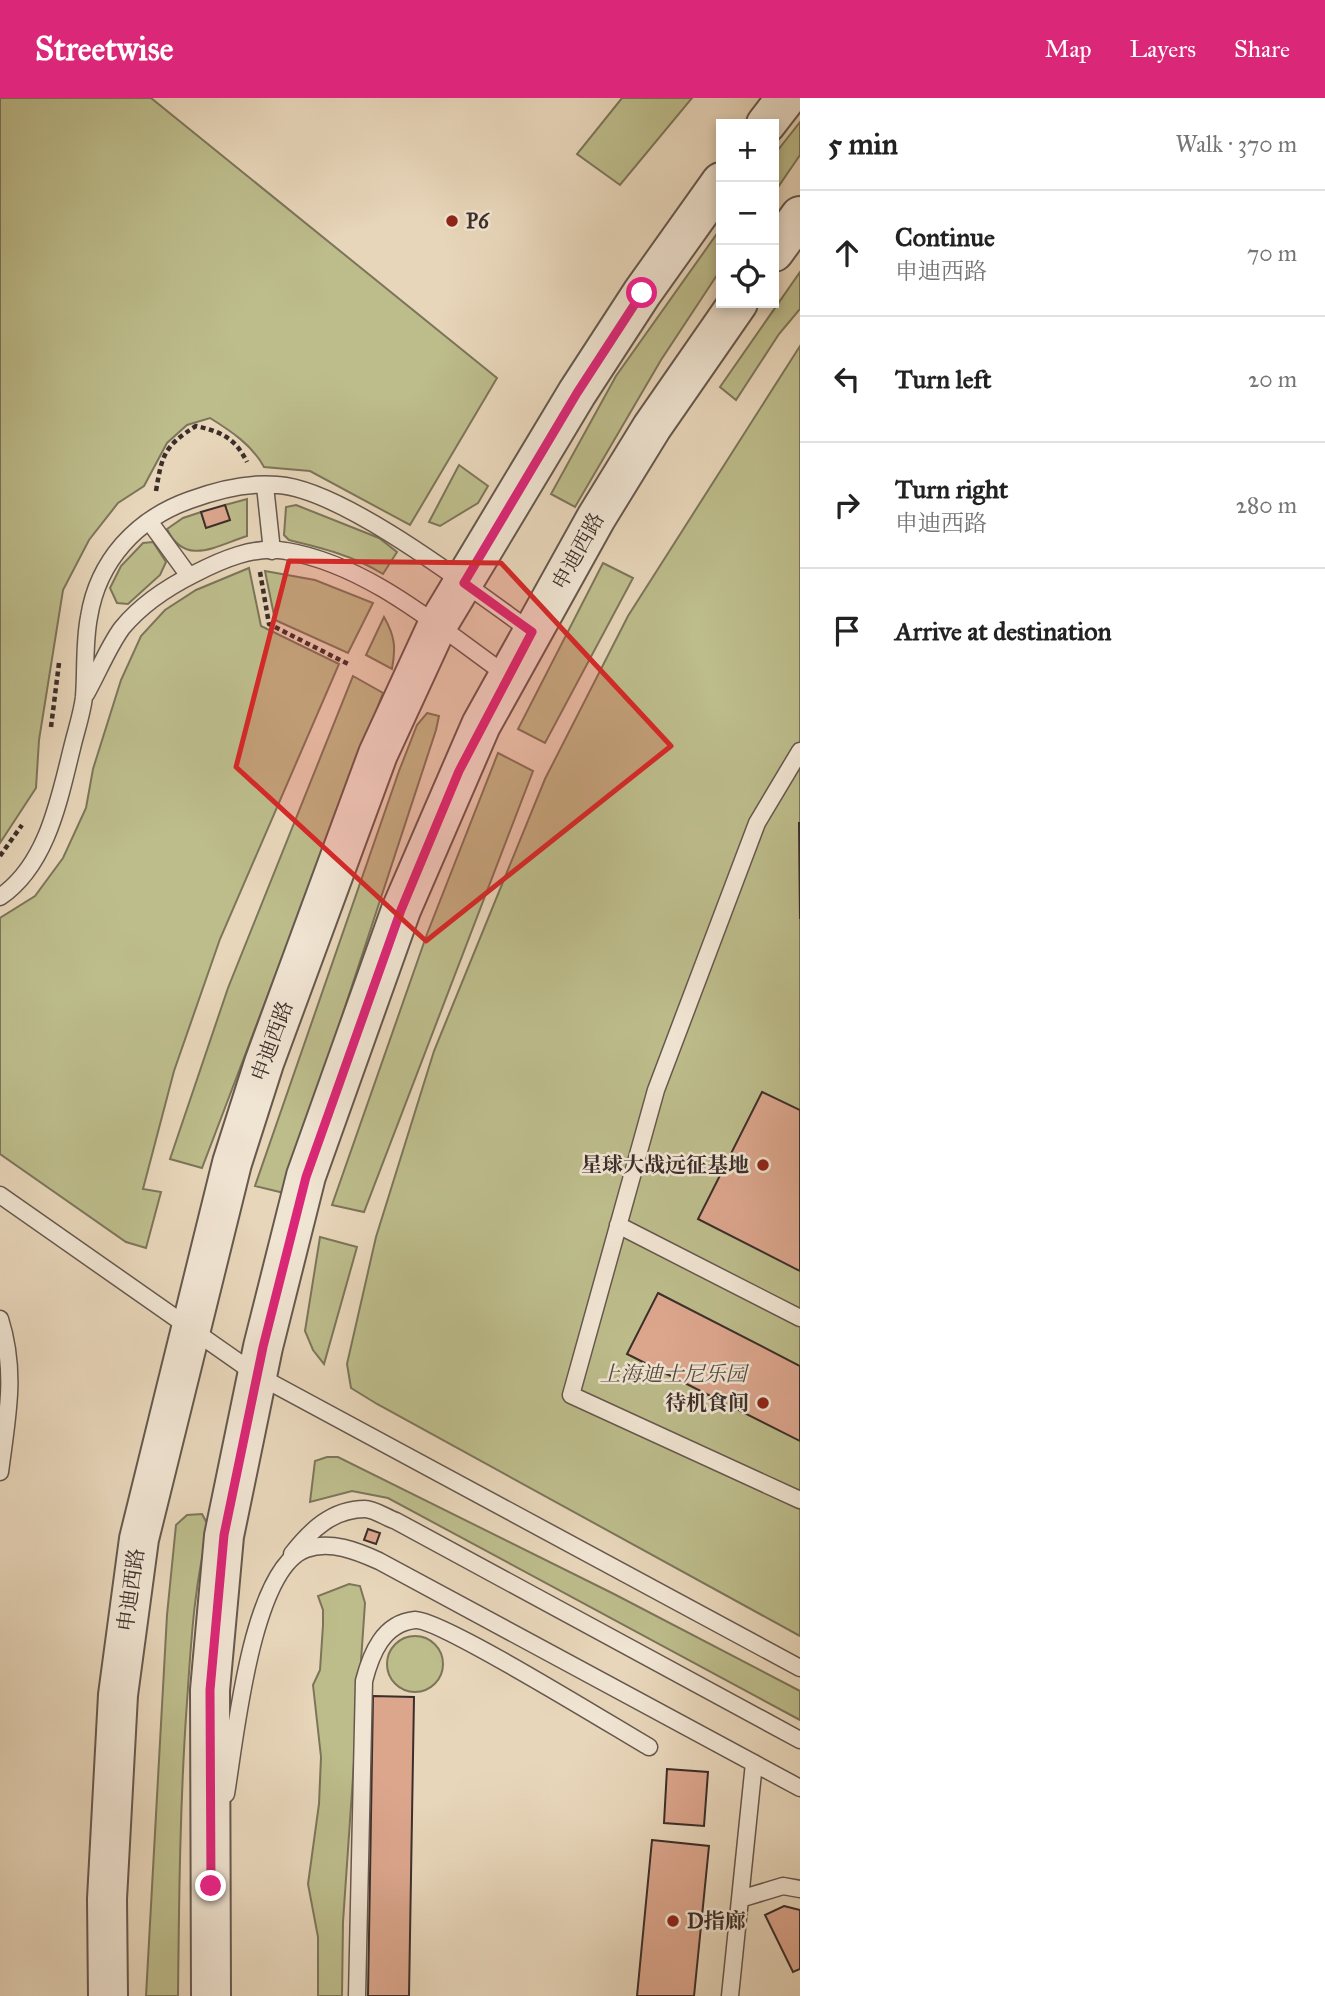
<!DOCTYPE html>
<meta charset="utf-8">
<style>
body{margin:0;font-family:"IM FELL Great Primer","Noto Serif SC",serif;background:#f6f6f6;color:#222}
.controls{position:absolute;right:21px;top:21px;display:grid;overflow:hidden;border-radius:0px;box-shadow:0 4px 10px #0003}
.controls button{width:63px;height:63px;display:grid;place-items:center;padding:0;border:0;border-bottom:2px solid #e0e0e0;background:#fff;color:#222;font:35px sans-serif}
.stop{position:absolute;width:21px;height:21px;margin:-16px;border:5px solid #db2777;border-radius:50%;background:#fff}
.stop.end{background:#db2777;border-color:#fff;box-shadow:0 2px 7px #0008}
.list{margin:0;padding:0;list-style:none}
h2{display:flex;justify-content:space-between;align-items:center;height:91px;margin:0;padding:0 28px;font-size:30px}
h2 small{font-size:23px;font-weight:400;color:#767676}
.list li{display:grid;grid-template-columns:46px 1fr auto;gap:21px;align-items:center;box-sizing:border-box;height:126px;padding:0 28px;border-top:2px solid #e0e0e0}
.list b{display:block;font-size:26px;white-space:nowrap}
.list p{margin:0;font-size:23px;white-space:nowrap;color:#767676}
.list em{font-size:23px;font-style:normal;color:#767676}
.icon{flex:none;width:38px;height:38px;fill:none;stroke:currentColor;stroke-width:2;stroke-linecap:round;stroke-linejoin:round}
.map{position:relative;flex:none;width:800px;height:1898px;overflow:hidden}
header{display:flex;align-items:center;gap:42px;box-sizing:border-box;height:98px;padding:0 35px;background:#db2777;color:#fff}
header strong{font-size:33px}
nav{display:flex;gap:38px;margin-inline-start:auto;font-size:24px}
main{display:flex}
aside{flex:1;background:#fff}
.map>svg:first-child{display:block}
</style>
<header>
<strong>Streetwise</strong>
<nav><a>Map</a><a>Layers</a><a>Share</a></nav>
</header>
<main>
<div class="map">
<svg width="800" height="1898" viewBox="0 0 800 1898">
<rect width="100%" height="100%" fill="#e8d6ba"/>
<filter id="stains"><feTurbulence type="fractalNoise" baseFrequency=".00286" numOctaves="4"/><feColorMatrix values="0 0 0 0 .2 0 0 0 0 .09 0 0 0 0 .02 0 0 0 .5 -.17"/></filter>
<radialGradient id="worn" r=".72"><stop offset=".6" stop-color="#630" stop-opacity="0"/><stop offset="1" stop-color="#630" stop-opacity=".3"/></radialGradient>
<path fill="#bdbc8b" stroke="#7c755a" stroke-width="2" d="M0 0H151L497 280 410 427 310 373 264 369C252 347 231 333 210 320L187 327 167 345 144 388 118 405 89 442 63 492 39 642 36 690 0 745Z
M622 0H692L620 87 577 56Z
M800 24V57L774 95V57Z
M721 130V171L661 262 575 409 551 396 616 278Z
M800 174V211L779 236 736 302 720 289Z
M800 248V1538L377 1306 351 1290 347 1266 376 1139 434 953 545 681 628 518Z
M459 367 488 388 478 405 440 428 429 424Z
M247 401V438C216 448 185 469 167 431L183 420 201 414 206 429 229 422 225 407Z
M296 407 379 440 397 454 383 476C354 458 322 450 289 442L284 437 286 409Z
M153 444 166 464 160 477 128 506 117 505 110 490 121 468 143 445Z
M603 465 633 480 545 645 518 631Z
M249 470 261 528 339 566 220 841 174 973 143 1091 161 1094 146 1150 126 1144 0 1056V820L35 798 63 760 86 710 93 671 121 582 141 538 165 512 196 492Z
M265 473 315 482 373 505 348 555 275 522Z
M384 519C395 538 396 550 392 571L366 557Z
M353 578 383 595 202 1070 170 1061 228 890Z
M427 615 439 618 436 632 284 1095 255 1088 399 673 417 627Z
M498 655 533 673 364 1114 332 1107 427 836Z
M320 1139 357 1149 324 1266 313 1252 305 1233Z
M327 1359H338L614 1496 800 1593V1622L388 1400 352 1393 310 1404 315 1363Z
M202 1416 209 1429C194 1486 191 1545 187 1604 180 1702 179 1800 178 1898H146L167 1517 176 1427 187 1417Z
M349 1486 360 1488 365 1505 343 1824 342 1898H318V1839L308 1786 319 1706 321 1659 313 1587 320 1572 323 1527V1512L318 1498Z
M387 1566a28 28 0 1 1 56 0a28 28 0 1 1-56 0Z"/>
<path fill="#dca68d" stroke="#3b2e2a" stroke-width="2" d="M225 407 230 422 206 430 201 414Z
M799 725H800V821Z
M762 994 800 1012V1173L698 1121Z
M658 1195 800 1268V1343L627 1256Z
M368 1431 380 1435 376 1446 364 1442Z
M373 1598 414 1599 409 1898H368Z
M667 1671 708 1674 704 1728 664 1725Z
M652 1742 709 1748 694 1898H637Z
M784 1808 800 1812V1871L793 1874 765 1817Z"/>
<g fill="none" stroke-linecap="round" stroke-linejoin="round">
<g stroke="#66584e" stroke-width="19">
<path id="service" d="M265 388 272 453
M149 423 189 478
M86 596C98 575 108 549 122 530 141 507 168 489 194 476 221 462 255 447 286 453 369 467 441 531 508 578
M800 653 757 725 656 992 571 1297 800 1402
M0 799C47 767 59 702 72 650 76 633 82 616 84 599 86 572 84 545 89 519 98 463 136 421 190 402 217 392 248 384 278 387 343 391 476 494 532 534
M0 1097 257 1277 800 1570
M618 1127 800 1220
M0 1221C17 1275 7 1319 0 1374
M292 1456C310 1433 332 1411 365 1411 374 1411 387 1420 396 1423L800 1642
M226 1696C235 1643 251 1471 306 1451 330 1442 357 1453 379 1463L800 1690
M740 1801 783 1788 800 1791
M357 1898 364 1583C371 1556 383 1525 415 1522 439 1520 616 1630 649 1649
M730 1898 754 1665"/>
</g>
<g stroke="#66584e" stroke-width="42">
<path id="tertiary" d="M766 26 786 0
M774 154 800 118
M108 1898 107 1801 118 1597 139 1441 232 1065 264 965 378 656 437 528 577 295 642 195 721 84
M211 1898 210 1592 224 1438 263 1249 306 1078 401 812 481 627 596 420 652 329 738 205"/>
</g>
<path stroke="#3b2e2a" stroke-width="4.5" stroke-dasharray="5 3.5" stroke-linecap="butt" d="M156 393C162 357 164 348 196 328 222 334 235 340 247 364
M260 474 269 526 350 567
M51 629 59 565
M0 758 22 727"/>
<use href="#service" stroke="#f0e4d2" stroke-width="16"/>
<use href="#tertiary" stroke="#f0e4d2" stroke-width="38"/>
</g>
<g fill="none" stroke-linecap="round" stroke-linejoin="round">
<path stroke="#db2777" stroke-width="9" d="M211 1788 210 1592 224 1437 263 1249 306 1079 401 812 459 673 532 534 464 485 577 295 642 195"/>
</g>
<path fill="#d62828" fill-opacity="0.2" stroke="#d62828" stroke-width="5" stroke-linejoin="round" d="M289 463 501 465 671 648 426 843 236 669Z"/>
<g fill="#8f2418" stroke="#f0e4d2" stroke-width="2.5">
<circle cx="452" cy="123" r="7"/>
<circle cx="763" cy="1067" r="7"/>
<circle cx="763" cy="1305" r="7"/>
<circle cx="673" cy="1823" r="7"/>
</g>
<g text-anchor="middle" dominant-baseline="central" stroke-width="5" stroke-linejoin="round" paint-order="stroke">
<g font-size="21" font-weight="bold" fill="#3b2e2a" stroke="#f0e4d2" text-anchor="start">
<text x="466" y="123">P6</text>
<text x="749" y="1067" text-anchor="end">星球大战远征基地</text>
<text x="749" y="1305" text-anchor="end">待机食间</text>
<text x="687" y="1823">D指廊</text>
</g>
<g font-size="21" fill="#3b2e2a" stroke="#f0e4d2">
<text transform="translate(578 453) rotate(-61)">申迪西路</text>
<text transform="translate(272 943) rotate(-70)">申迪西路</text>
<text transform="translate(131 1492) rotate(-82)">申迪西路</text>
</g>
<g font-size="21" font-style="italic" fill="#554a3d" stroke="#f0e4d2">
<text x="673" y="1276">上海迪士尼乐园</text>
</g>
</g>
<rect width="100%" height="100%" filter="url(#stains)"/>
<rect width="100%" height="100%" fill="url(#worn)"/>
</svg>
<div class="controls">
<button>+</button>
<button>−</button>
<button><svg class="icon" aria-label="locate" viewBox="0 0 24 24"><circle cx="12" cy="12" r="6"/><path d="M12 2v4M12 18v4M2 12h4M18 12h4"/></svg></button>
</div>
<div class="stop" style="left:642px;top:195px"></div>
<div class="stop end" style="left:211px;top:1788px"></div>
</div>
<aside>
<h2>5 min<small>Walk · 370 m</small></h2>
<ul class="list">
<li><svg class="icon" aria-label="ahead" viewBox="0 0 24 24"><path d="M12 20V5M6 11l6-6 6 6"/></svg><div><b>Continue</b><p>申迪西路</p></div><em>70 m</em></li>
<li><svg class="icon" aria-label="left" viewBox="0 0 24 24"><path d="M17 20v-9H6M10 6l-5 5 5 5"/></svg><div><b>Turn left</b></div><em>20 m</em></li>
<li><svg class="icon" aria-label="right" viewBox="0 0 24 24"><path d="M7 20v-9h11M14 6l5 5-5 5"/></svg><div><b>Turn right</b><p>申迪西路</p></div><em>280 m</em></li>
<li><svg class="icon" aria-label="arrive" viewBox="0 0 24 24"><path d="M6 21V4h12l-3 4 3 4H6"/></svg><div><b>Arrive at destination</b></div></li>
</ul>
</aside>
</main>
